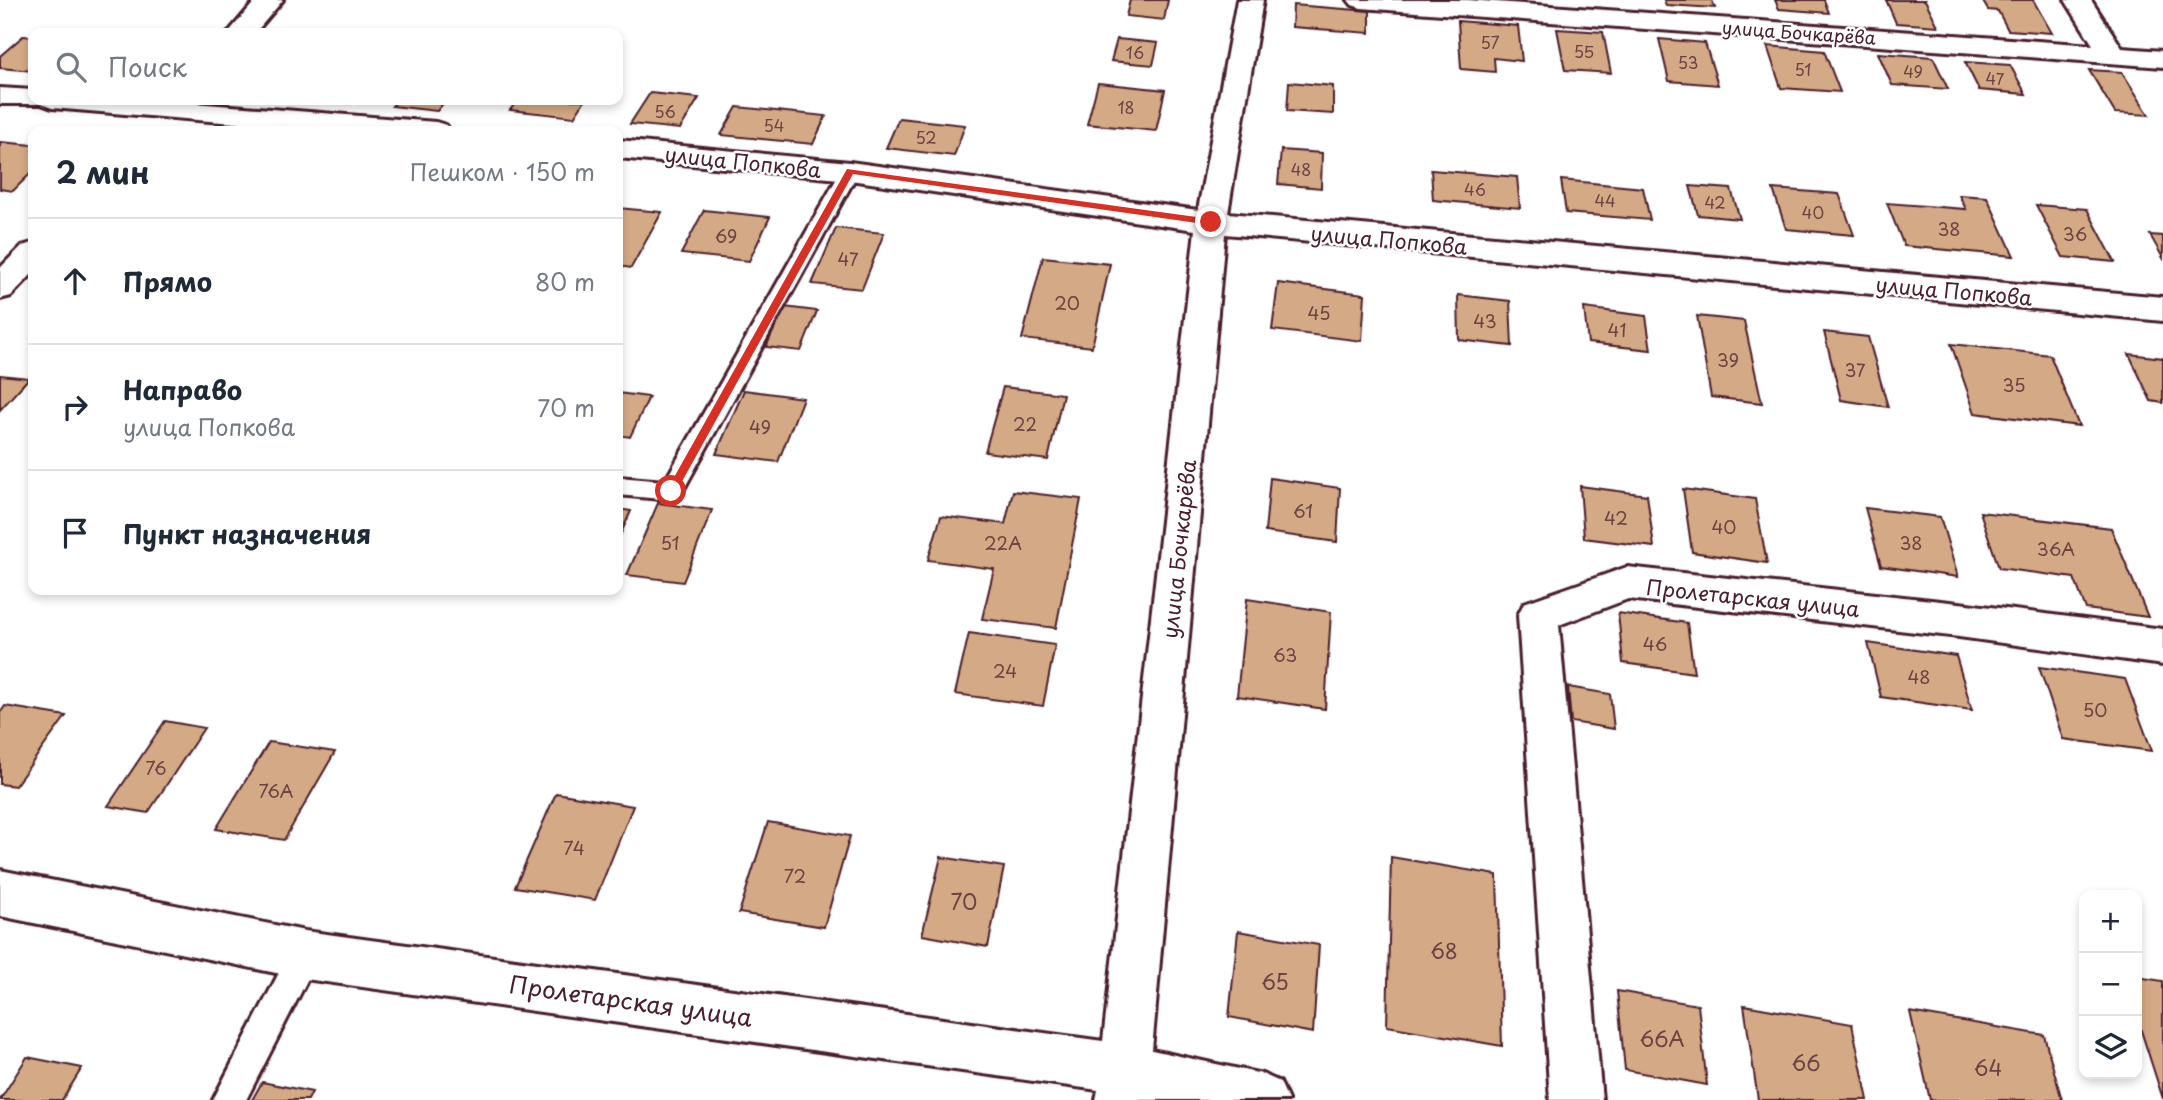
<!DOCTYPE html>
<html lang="ru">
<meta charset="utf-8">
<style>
body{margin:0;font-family:"Playpen Sans",sans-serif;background:#f2f2f3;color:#1f2937}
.controls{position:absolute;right:21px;bottom:21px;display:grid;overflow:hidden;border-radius:14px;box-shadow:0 4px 10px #0003}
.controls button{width:63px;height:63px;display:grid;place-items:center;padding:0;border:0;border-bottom:2px solid #e0e1e3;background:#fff;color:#1f2937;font:35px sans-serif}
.stop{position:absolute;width:21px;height:21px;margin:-16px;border:5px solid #d93025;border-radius:50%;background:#fff}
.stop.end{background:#d93025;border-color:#fff;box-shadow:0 2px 7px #0008}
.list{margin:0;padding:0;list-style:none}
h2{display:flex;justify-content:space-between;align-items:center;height:91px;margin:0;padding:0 28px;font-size:30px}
h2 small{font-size:23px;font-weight:400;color:#747a83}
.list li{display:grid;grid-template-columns:46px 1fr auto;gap:21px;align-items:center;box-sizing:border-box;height:126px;padding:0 28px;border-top:2px solid #e0e1e3}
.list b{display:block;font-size:26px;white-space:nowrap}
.list p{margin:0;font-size:23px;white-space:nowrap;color:#747a83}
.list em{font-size:23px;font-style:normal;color:#747a83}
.icon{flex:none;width:38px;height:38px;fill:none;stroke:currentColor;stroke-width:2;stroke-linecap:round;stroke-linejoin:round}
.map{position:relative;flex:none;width:2163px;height:1100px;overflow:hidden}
.search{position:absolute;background:#fff;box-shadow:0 4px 10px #0003;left:28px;top:28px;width:595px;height:77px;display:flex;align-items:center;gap:18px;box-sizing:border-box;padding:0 24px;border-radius:14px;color:#747a83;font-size:26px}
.panel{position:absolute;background:#fff;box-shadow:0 4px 10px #0003;left:28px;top:126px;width:595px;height:469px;border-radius:14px}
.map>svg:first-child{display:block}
</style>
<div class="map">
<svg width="2163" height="1100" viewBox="0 0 2163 1100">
<rect width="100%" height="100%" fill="#fff"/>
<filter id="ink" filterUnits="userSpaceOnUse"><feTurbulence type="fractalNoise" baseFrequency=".0143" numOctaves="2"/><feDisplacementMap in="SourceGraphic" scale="14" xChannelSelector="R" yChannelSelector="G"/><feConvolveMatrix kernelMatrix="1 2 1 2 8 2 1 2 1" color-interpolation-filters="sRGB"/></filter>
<g filter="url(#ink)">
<path fill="#d4a985" stroke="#4a1f2b" stroke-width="2" d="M1130 0H1168L1164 20 1126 16Z
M1664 0H1712L1715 8 1666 5Z
M1775 0H1824L1829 13 1779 9Z
M1886 0H1925L1938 26 1896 23Z
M1982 0H2033L2052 33 2008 30 1998 11 1988 10Z
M1293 5 1370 11V33L1292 27Z
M1458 21 1518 26 1522 61 1494 58 1495 72 1461 69Z
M1557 29 1603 32 1611 73 1565 70Z
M23 36 33 37V71L0 68V56Z
M1117 39 1158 43 1153 65 1111 61Z
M1659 39 1705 43 1718 85 1669 81Z
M1767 46 1824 51 1840 92 1781 88Z
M1878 53 1933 57 1948 89 1892 85Z
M1965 62 2010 65 2026 94 1979 90Z
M2089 70 2122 72 2149 115 2115 113Z
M1289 82 1333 86V114L1287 111Z
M1098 83 1165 90 1156 131 1087 124Z
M650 93 699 98 680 129 630 124Z
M398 100H446L437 111 392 106Z
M518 100H585L574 117 510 110Z
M737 107 826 116 813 144 721 135Z
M899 118 965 125 954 156 886 148Z
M0 142 33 145V171L13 191 0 189Z
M1281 150 1322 153 1321 188 1278 184Z
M1431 170 1517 177 1520 208 1433 200Z
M1561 180 1643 188 1650 220 1566 213Z
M1690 186 1731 189 1740 219 1698 215Z
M1773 189 1839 194 1854 235 1786 229Z
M1959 195 1987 197 2014 256 1904 246 1887 203 1966 209Z
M2036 205 2087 209 2115 262 2063 257Z
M618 208 662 212 631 268 618 266Z
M704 210 770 217 749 261 681 254Z
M836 228 884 233 862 289 812 284Z
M2150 235 2163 236V258Z
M1043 257 1110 264 1092 347 1022 339Z
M1278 283 1365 294 1362 341 1272 330Z
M1458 295 1510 301 1512 346 1459 340Z
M784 307 817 311 801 351 766 347Z
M1584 308 1646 316 1651 350 1588 343Z
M1697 316 1744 321 1762 403 1711 397Z
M1824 332 1868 337 1888 407 1841 400Z
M1951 344 2050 355 2079 426 1975 413Z
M2129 354 2163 358V403L2151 401Z
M0 375 29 378 0 410Z
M1003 387 1063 394 1048 460 985 452Z
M744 390 803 398 778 462 716 454Z
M618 393 649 397 630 437 618 435Z
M1270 478 1340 488 1337 542 1265 532Z
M1580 486 1647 495 1654 547 1584 538Z
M1683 489 1755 499 1767 563 1692 552Z
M1013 491 1081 499 1056 628 982 619 994 569 928 560 941 516 1005 524Z
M658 503 712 510 683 582 627 575Z
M1865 508 1940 517 1958 577 1881 566Z
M618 509 631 511 618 540Z
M1980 512 2111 528 2148 617 2086 609 2074 578 1999 568Z
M1247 599 1331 612 1325 709 1237 696Z
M1618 613 1687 623 1694 673 1623 663Z
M969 633 1055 645 1043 706 955 694Z
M1868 643 1956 656 1972 710 1881 697Z
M2039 667 2125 679 2152 751 2063 739Z
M1568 687 1610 694 1614 729 1571 722Z
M5 706 66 716 15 786 0 784V713Z
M165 721 204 728 148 813 108 806Z
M269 742 335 752 284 840 216 829Z
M556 793 633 806 595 900 515 887Z
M768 822 850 836 824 927 739 913Z
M941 857 1004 867 988 947 922 935Z
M1391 857 1497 875 1502 1046 1387 1026Z
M1238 931 1319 945 1313 1033 1229 1017Z
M2137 977 2163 981V1099L2137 1018Z
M1617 991 1698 1005 1707 1085 1625 1070Z
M1744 1005 1852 1024 1868 1100H1758Z
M1910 1012 2044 1035 2062 1100H1930Z
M27 1057 82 1068 62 1100H0Z
M262 1082 312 1092 308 1100H252Z"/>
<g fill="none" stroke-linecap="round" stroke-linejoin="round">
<g stroke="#4a1f2b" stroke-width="6">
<path id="service" d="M850 165 857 167 859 171 679 498 671 500 618 495V477L665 481 841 171 843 167Z
M305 940 316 944 320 955 246 1100H213L294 944Z"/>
</g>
<g stroke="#4a1f2b" stroke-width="6">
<path id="minor" d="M256 0H283L255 33H228Z
M1237 0H1263L1228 213 2163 297V321L1225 234 1152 1050 1262 1074 1280 1082 1288 1100H1096L1098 1090 305 979 0 916V870L305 931 1103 1041 1195 230 850 180 618 158V140L850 162 1198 210Z
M1348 0H1468L2093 45 2065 0H2091L2122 48 2163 51V67L1361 8 1352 5Z
M0 88 33 90V100H155L436 122 446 125 450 131H330L52 108 41 104H0Z
M33 243V273L11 296 0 299V268L22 246Z
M1627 567 1959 603 2163 629V665L1959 637 1628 599 1559 625 1602 1100H1550L1518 615 1524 603Z"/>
</g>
<use href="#service" fill="#fff" fill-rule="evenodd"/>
<use href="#minor" fill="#fff" fill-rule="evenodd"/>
</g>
</g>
<path fill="#d93025" d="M847 169 1211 219 1216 222 1211 225 853 174 675 494H668V488Z"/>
<g text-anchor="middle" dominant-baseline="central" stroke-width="5" stroke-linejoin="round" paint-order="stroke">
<g font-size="16" fill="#6c4242">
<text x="1490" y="42">57</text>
<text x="1584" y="51">55</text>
<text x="1135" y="52">16</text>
<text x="1688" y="62">53</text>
<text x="1803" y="69">51</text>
<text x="1913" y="71">49</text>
<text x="1995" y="78">47</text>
<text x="1126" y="107">18</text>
<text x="665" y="111">56</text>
<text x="774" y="125">54</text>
<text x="926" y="137">52</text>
<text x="1301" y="169">48</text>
<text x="1475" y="189">46</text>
<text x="1605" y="200">44</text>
<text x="1715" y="202">42</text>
<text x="1813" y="212">40</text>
</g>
<g font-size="18" fill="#4a1f2b" stroke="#fff">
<text transform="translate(1799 32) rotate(4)">улица Бочкарёва</text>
</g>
<g font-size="18" fill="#6c4242">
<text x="1949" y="228">38</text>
<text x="2075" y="233">36</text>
<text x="726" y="235">69</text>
<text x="848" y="258">47</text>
<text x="1067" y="302">20</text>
<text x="1319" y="312">45</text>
<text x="1485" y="320">43</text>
<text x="1617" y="329">41</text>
<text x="1728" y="359">39</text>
<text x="1855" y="369">37</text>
<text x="2014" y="384">35</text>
<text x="1025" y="423">22</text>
<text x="760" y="426">49</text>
<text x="1303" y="510">61</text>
<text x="1616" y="517">42</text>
<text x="1724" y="526">40</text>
<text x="670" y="542">51</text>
<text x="1003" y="542">22А</text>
<text x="1911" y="542">38</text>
<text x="2056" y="548">36А</text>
<text x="1655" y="643">46</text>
<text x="1285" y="654">63</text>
<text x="1005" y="670">24</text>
<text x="1919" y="676">48</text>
<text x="2095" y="709">50</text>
<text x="156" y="767">76</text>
<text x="276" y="790">76А</text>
<text x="574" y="847">74</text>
<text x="795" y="875">72</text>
</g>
<g font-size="21" fill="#4a1f2b" stroke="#fff">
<text transform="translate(743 161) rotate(6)">улица Попкова</text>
<text transform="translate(1389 239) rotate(5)">улица Попкова</text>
<text transform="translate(1954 290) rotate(5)">улица Попкова</text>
<text transform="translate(1178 549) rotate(-84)">улица Бочкарёва</text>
<text transform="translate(1753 597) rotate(6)">Пролетарская улица</text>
</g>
<g font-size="21" fill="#6c4242">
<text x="964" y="901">70</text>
<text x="1444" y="950">68</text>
<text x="1275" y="981">65</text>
<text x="1662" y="1038">66А</text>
<text x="1806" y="1062">66</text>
<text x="1988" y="1067">64</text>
</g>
<g font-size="24" fill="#4a1f2b" stroke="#fff">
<text transform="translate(631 1000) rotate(8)">Пролетарская улица</text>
</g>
</g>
</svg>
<div class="controls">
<button>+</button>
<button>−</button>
<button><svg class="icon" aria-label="layers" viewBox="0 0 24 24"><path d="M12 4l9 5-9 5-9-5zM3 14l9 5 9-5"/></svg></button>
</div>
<div class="stop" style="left:671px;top:491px"></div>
<div class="stop end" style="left:1211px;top:222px"></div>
<div class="search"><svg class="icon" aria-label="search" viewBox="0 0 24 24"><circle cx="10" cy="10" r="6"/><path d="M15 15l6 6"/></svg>Поиск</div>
<section class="panel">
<h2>2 мин<small>Пешком · 150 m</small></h2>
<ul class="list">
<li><svg class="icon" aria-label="ahead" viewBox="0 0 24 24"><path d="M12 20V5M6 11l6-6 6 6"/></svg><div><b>Прямо</b></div><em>80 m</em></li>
<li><svg class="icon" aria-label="right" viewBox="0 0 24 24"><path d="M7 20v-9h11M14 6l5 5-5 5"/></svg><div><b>Направо</b><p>улица Попкова</p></div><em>70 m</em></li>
<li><svg class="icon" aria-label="arrive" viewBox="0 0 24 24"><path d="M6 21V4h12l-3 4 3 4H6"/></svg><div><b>Пункт назначения</b></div></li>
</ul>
</section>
</div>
